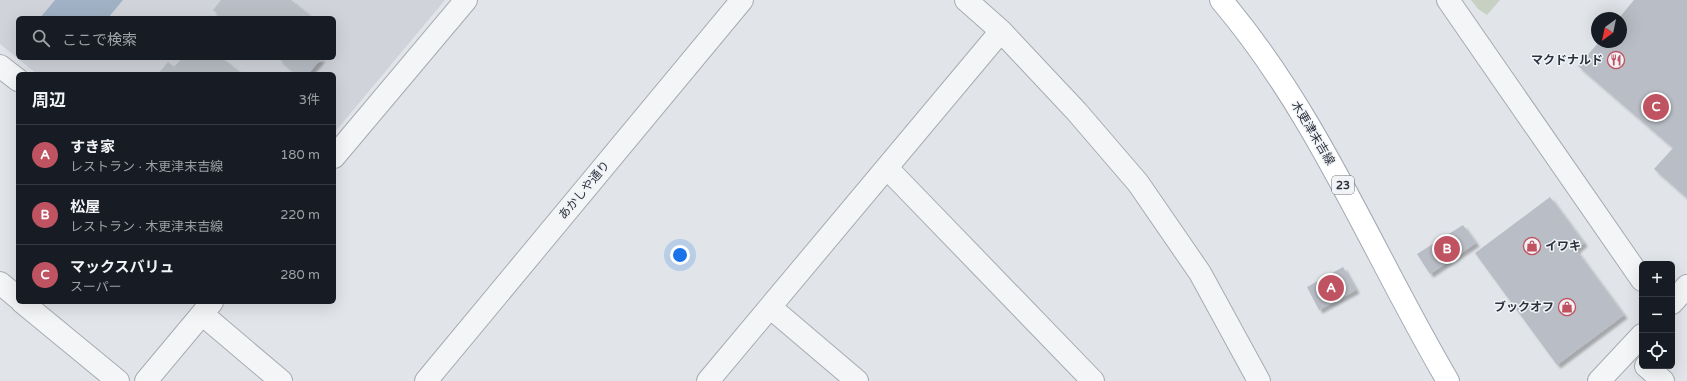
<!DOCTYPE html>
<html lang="ja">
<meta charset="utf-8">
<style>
body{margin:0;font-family:"Varela Round","Noto Sans JP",sans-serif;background:#20242c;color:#f1f3f6}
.controls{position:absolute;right:12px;bottom:12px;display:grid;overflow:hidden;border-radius:6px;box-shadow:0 4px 16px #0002}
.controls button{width:36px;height:36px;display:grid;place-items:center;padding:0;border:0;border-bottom:1px solid #363941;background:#171b24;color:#f1f3f6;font:20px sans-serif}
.compass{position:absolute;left:1591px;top:12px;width:36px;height:36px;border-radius:50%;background:#171b24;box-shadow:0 4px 16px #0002;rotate:213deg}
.you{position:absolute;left:680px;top:255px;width:14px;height:14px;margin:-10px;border:3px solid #fff;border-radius:50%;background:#1a73e8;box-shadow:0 0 0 6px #1a73e833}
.badge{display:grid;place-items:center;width:26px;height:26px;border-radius:50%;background:#c05361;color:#fff;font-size:13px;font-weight:700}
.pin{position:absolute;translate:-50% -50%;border:2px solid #fff;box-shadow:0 1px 4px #0006}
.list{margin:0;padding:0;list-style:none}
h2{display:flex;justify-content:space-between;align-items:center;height:52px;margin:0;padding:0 16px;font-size:17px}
h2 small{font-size:13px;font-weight:400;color:#9ea1a6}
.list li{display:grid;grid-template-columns:26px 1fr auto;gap:12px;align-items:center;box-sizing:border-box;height:60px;padding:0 16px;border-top:1px solid #363941}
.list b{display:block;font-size:15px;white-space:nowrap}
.list p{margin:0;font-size:13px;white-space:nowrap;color:#9ea1a6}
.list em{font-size:13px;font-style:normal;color:#9ea1a6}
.icon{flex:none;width:22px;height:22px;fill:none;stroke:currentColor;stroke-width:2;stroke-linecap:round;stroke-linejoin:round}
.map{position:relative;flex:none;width:1687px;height:381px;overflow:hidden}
.search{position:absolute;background:#171b24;box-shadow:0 4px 16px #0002;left:16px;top:16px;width:320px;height:44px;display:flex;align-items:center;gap:10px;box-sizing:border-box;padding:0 14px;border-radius:6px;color:#9ea1a6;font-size:15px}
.panel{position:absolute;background:#171b24;box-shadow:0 4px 16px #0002;left:16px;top:72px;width:320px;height:232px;border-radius:6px}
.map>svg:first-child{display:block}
</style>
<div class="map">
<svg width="1687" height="381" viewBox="0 0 1687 381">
<defs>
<filter id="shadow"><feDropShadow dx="3.5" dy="3.5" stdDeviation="1" flood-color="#0004"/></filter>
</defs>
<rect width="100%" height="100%" fill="#e1e4e8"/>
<path fill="#d0d3da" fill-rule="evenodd" d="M0 0H445L334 133V74H37L0 44ZM18 18H334V58H18Z"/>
<path fill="#c6d1c3" d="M1471 0H1500L1487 15 1478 9Z"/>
<path fill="#a0b1c5" d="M55 0H123L108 18H40Z"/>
<path fill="#b9bdc5" filter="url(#shadow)" d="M221 0H291L313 18H223L213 10Z
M1634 0H1687V198L1654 169 1673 148 1578 66 1599 42H1621V18H1619Z
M182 58H222L242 74H158L168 62 174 67Z
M278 58H322L308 74H297Z
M1550 197 1584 243 1576 250 1624 315 1557 365 1475 253Z
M1463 225 1476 243 1430 274 1417 254Z
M1343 267 1356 290 1319 310 1307 287Z"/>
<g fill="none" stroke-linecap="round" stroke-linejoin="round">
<g stroke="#a7abb2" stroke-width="24">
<path id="minor" d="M966 0 1001 31 1077 112 1138 183 1200 273 1259 381
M1448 0 1642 280
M0 66 18 80
M334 157 466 0
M887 168 1093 381
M0 283 18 298
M22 302 118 381
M770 307 857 381
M202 314 281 381
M1646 366 1663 381
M146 381 212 302
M708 381 1001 31"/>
</g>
<g stroke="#a7abb2" stroke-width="24">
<path id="tertiary" d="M1672 303 1687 286
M426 381 742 0
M1599 381 1642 335"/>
</g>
<g stroke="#a2a8b3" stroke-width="24">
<path id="primary" d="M1221 0C1318 114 1373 254 1448 381"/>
</g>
<use href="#minor" stroke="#f4f5f7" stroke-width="22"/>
<use href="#tertiary" stroke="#f4f5f7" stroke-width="22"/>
<use href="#primary" stroke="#fff" stroke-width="22"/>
</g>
<defs>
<g id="restaurant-ring" transform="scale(0.9)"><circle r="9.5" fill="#f1f3f6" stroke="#c05361" stroke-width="1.5"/><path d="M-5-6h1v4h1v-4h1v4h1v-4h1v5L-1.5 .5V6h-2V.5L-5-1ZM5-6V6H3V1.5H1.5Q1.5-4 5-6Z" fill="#c05361"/></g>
<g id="shop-ring" transform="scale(0.9)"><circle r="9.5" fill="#f1f3f6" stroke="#c05361" stroke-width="1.5"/><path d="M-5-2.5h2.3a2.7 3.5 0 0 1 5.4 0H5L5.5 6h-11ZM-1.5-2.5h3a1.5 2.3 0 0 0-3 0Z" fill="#c05361"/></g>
</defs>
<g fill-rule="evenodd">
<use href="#restaurant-ring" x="1616" y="60"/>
<use href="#shop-ring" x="1532" y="246"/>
<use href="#shop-ring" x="1567" y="307"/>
</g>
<g text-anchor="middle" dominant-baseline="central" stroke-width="3" stroke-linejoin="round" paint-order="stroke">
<rect fill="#f1f3f6" stroke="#666c75" stroke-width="1" x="1332" y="176" width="22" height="18" rx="3"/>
<g font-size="11" font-weight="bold" fill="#2b323e">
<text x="1343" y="185">23</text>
</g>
<g font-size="12" font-weight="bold" fill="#2b323e" stroke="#f1f3f6" text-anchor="end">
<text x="1603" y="60">マクドナルド</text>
<text x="1545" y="246" text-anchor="start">イワキ</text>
<text x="1554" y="307">ブックオフ</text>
</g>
<g font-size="12" fill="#2b323e" stroke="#f1f3f6">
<text transform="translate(1313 133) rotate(59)">木更津末吉線</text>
<text transform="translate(584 190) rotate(-50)">あかしや通り</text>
</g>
</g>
</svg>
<div class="controls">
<button>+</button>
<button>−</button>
<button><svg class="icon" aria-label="locate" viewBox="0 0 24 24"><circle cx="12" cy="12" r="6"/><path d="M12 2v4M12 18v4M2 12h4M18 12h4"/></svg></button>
</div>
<svg class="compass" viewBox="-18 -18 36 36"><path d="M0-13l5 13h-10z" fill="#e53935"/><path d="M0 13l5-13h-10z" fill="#9ea1a6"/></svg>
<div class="you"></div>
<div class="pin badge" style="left:1331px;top:288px">A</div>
<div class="pin badge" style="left:1447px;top:249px">B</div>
<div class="pin badge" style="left:1656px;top:107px">C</div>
<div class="search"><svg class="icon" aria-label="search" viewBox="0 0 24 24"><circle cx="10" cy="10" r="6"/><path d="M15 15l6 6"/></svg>ここで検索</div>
<section class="panel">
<h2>周辺<small>3件</small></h2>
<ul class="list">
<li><span class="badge">A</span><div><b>すき家</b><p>レストラン · 木更津末吉線</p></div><em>180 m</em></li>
<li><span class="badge">B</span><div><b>松屋</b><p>レストラン · 木更津末吉線</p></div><em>220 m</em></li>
<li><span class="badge">C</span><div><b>マックスバリュ</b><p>スーパー</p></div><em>280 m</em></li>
</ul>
</section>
</div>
